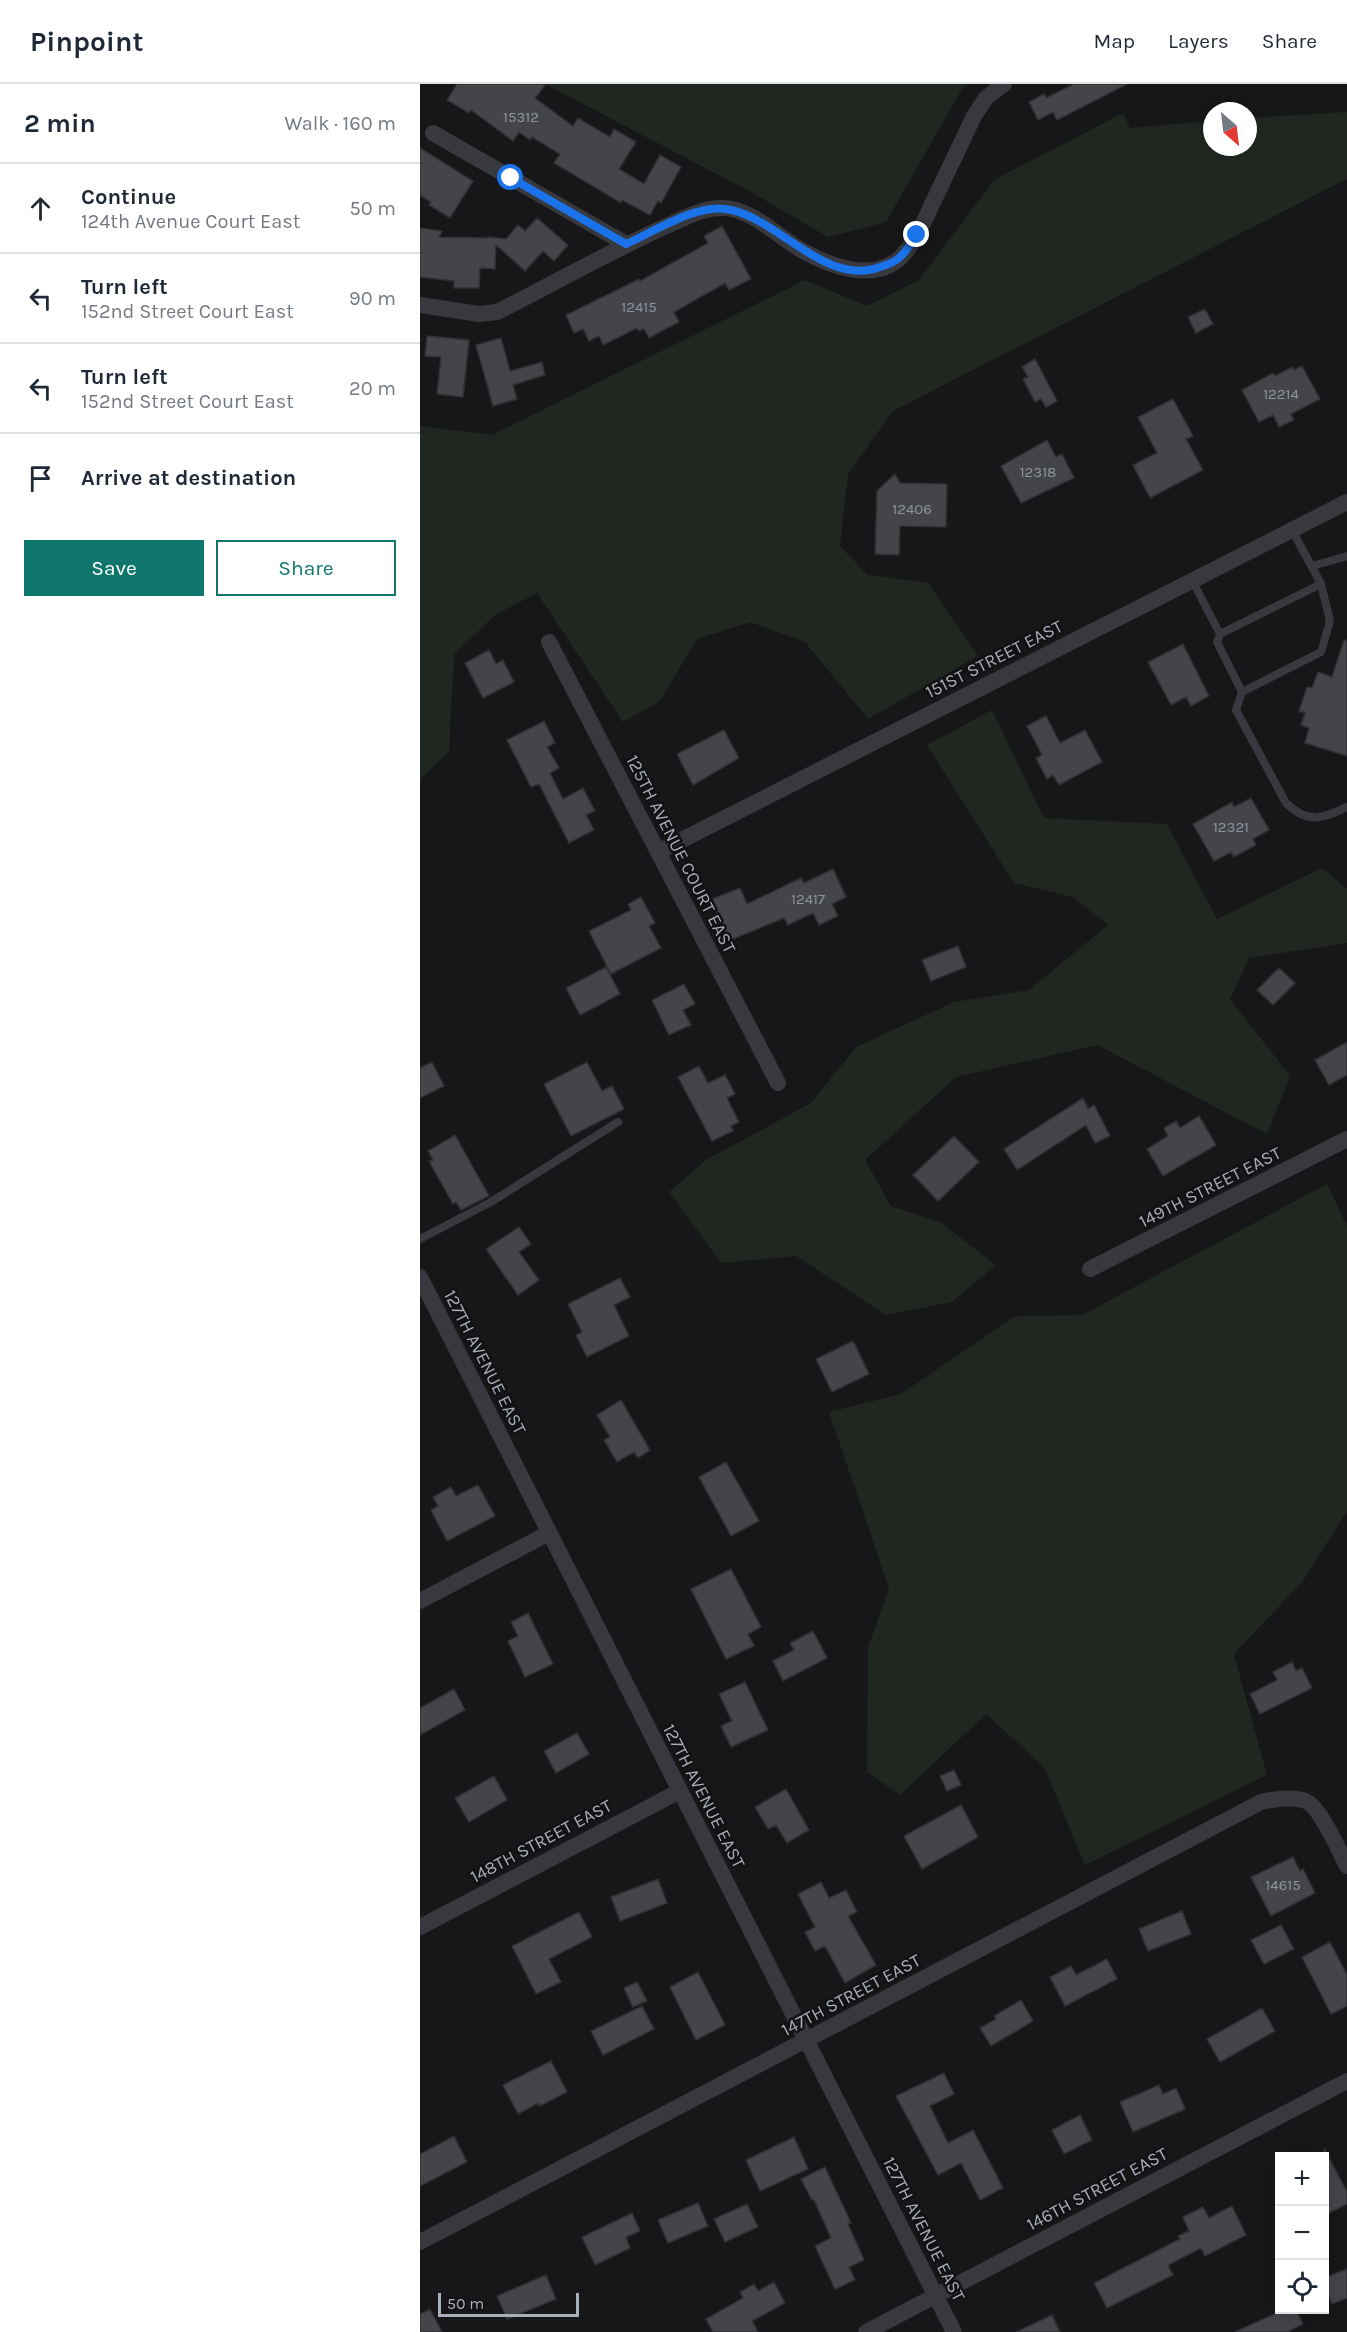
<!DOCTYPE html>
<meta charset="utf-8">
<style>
body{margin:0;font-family:Karla,sans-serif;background:#f6f6f7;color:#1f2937}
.controls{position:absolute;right:18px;bottom:18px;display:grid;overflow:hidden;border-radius:0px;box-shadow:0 3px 15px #0003}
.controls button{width:54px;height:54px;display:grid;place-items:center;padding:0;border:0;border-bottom:2px solid #e0e1e3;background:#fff;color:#1f2937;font:30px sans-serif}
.compass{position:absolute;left:783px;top:18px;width:54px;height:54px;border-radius:50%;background:#fff;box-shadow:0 3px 15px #0003;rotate:152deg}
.scale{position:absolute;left:18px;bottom:15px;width:141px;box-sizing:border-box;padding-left:6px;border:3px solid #a9afb9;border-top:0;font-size:16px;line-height:21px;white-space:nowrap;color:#a9afb9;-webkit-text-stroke:4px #121214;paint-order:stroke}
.stop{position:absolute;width:18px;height:18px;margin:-14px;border:4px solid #1a73e8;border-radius:50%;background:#fff}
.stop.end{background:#1a73e8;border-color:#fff;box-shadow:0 2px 6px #0008}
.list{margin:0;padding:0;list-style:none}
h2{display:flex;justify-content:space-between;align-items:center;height:78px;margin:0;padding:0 24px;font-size:26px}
h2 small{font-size:20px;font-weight:400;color:#747a83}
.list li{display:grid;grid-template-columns:39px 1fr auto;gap:18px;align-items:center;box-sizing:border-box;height:90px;padding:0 24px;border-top:2px solid #e0e1e3}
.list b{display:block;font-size:22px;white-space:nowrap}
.list p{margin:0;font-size:20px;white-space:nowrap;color:#747a83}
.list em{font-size:20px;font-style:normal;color:#747a83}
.actions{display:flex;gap:12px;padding:18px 24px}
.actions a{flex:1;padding:14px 0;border:2px solid #0f766e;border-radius:0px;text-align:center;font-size:21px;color:#0f766e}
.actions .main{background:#0f766e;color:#fff}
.icon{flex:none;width:33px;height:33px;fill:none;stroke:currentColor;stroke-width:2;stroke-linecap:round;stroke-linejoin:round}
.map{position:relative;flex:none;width:927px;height:2248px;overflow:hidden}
header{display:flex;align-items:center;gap:36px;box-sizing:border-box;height:84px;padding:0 30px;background:#fff;border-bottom:2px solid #e0e1e3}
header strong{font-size:28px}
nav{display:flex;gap:33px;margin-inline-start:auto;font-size:21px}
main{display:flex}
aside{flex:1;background:#fff}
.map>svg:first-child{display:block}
</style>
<header>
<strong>Pinpoint</strong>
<nav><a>Map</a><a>Layers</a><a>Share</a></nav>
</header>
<main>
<aside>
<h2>2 min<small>Walk · 160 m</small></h2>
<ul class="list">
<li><svg class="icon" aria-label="ahead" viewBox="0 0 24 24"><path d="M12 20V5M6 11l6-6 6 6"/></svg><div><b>Continue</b><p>124th Avenue Court East</p></div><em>50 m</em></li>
<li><svg class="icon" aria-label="left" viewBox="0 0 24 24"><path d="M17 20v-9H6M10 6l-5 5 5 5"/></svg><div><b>Turn left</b><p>152nd Street Court East</p></div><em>90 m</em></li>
<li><svg class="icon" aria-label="left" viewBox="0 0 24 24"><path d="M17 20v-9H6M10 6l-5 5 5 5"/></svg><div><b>Turn left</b><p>152nd Street Court East</p></div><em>20 m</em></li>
<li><svg class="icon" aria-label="arrive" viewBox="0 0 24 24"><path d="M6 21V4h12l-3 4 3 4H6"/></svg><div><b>Arrive at destination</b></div></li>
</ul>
<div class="actions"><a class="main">Save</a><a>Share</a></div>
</aside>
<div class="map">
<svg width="927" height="2248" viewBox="0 0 927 2248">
<rect width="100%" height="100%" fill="#171719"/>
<path fill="#1f2720" d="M125 0H547L542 5 466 138 408 153 329 107Z
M927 28V95L473 327 428 390 420 462 448 491 508 499 558 572 448 635 385 558 330 538 277 555 240 617 203 638 117 509 75 531 34 571 29 668 0 695V342L72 351 385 196 447 222 499 196 574 96 703 29 710 44 792 37V63H828V34Z
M572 626 624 734 747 740 797 835 902 784 927 805V859L829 874 810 915 870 992 847 1050 677 961 536 993 445 1076 471 1122 520 1138 576 1181 532 1218 466 1231 376 1172 301 1179 249 1108 286 1076 391 1019 436 963 534 918 609 906 688 841 653 813 594 799 507 661Z
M907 1100 927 1142V1427L883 1497 814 1570 847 1691 665 1781 624 1683 566 1630 480 1711 447 1688 448 1563 469 1505 409 1328 481 1310 595 1232 662 1231Z"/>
<path fill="#434549" stroke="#313135" stroke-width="1.5" d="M37 0H126L115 14 153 42 158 34 190 53 194 45 216 58 199 85 224 100 240 71 261 83 241 119 238 117 230 131 202 116 201 119 134 79 140 70 112 53 110 56 99 48 93 57 51 26 49 29 27 16Z
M654 0H707L637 36 633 28 618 36 609 18 624 10 626 14Z
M0 64 53 97 30 134 9 121 11 118 0 111Z
M117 134 148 161 134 177 123 167 105 187 76 161 75 185 60 184 59 204H34V197L0 193V144L22 147 19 153 69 154 67 153 86 155 98 141 105 147Z
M302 142 331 195 309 206 305 199 254 228 259 238 229 254 224 245 218 247 217 244 183 261 179 252 169 257 163 245 154 249 146 231 219 195 220 197 288 159 284 152Z
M785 225 793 240 776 249 768 233Z
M7 252 49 256 43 313 17 310 21 273 5 272Z
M81 254 90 287 122 278 125 291 93 301 97 315 73 322 56 261Z
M615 275 637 317 626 323 621 315 615 318 603 295 608 293 602 283Z
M882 282 900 315 871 330 874 336 859 343 853 331 839 338 822 306 853 289 855 292 872 283 874 286Z
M753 315 773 352 766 355 783 386 730 414 713 381 737 369 718 333Z
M627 356 636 373 642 370 654 394 601 419 581 382Z
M475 390 480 399 527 400 526 443 480 442 479 471 455 470 457 407Z
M924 556 927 557V672L885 659 889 644 881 641 885 629 879 627 887 603 892 604 898 588 912 593Z
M763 560 789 612 771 622 766 613 751 621 728 578Z
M69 566 76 580 83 576 94 598 63 614 45 579Z
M626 632 640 659 665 646 682 678 639 701 633 691 627 695 616 674 622 671 607 642Z
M124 637 135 659 127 663 139 684 130 689 143 715 163 704 175 727 166 731 174 746 149 759 119 700 111 703 87 656Z
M304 646 319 674 273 701 257 670Z
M831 714 849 746 833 755 836 761 814 773 811 768 794 777 773 740 812 718 814 723Z
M413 785 426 813 412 820 418 832 399 841 393 829 368 841 364 834 308 857 292 815 320 804 327 820 381 794 384 799Z
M221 813 235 839 229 842 241 864 191 890 169 847 211 826 208 820Z
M538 862 546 883 511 897 502 876Z
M186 883 200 910 160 931 146 904Z
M859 884 875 899 853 921 837 906Z
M264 900 275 920 263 926 271 941 249 951 232 916Z
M927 958V991L909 1001 895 976Z
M12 978 24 1002 0 1014V984Z
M167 978 182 1007 192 1002 204 1025 151 1052 124 1000Z
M279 982 288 999 305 991 315 1010 307 1014 319 1038 311 1042 313 1047 292 1057 258 993Z
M663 1014 668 1025 674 1021 690 1052 675 1059 666 1041 597 1086 584 1065Z
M779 1032 796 1061 743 1092 727 1065 748 1052 744 1044 756 1037 760 1044Z
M35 1051 69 1112 41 1126 36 1118 33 1120 9 1077 13 1076 8 1067Z
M534 1052 559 1078 518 1117 493 1091Z
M99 1143 111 1160 99 1168 119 1196 98 1211 66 1165Z
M200 1194 210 1213 194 1221 209 1252 167 1273 156 1251 162 1248 148 1220Z
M433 1257 449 1290 412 1308 396 1275Z
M201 1316 230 1366 218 1374 214 1368 197 1378 184 1356 190 1353 177 1331Z
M306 1378 339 1437 311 1452 279 1393Z
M58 1401 75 1432 27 1457 11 1426 18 1422 13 1413 31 1403 36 1412Z
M311 1485 341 1543 328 1550 334 1562 306 1575 271 1505Z
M108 1529 133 1580 105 1593 88 1557 98 1552 91 1538Z
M393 1547 407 1574 363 1597 353 1577 374 1566 370 1559Z
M872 1578 876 1587 882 1584 892 1604 840 1630 830 1610 857 1596 853 1588Z
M325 1598 348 1646 311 1663 301 1642 312 1637 299 1610Z
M34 1605 45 1626 0 1651V1624Z
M157 1649 169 1670 136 1689 124 1667Z
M534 1686 541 1701 527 1707 520 1692Z
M74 1692 87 1716 49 1738 35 1714Z
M366 1705 389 1746 367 1759 356 1741 348 1745 335 1723Z
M541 1721 558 1753 502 1785 484 1752Z
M873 1773 880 1787 883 1785 895 1809 851 1832 831 1793Z
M238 1795 247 1819 200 1837 191 1813Z
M401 1798 409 1814 426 1806 437 1828 428 1832 456 1881 425 1899 405 1862 395 1867 385 1848 395 1843 378 1810Z
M762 1827 771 1850 728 1867 719 1845Z
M159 1828 172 1853 129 1875 141 1898 116 1910 92 1862Z
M861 1841 874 1865 844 1880 831 1856Z
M910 1858 927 1891V1922L911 1930 882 1873Z
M687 1875 697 1895 645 1922 630 1893 651 1882 656 1891Z
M278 1888 305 1941 276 1956 250 1903Z
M217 1898 227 1917 213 1923 204 1904Z
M601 1916 613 1937 571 1962 560 1944 576 1935 574 1932Z
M222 1922 234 1945 183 1971 171 1947Z
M842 1924 855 1947 800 1978 787 1955Z
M131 1977 147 2008 120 2022 118 2019 98 2030 83 2001Z
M524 1989 534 2010 510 2022 528 2059 553 2046 583 2104 560 2116 541 2079 518 2091 476 2012Z
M739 2001 743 2010 756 2004 765 2025 713 2048 700 2018Z
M660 2031 672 2056 644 2070 632 2046Z
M34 2052 47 2078 0 2102V2070Z
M374 2053 388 2085 340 2107 326 2076Z
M904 2064 927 2108V2120L904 2132Z
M405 2083 431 2139 428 2140 444 2176 429 2183 435 2196 415 2205 395 2162 411 2154 394 2116H392L381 2095Z
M278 2119 288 2142 248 2159 238 2136Z
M327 2120 338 2143 305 2158 294 2135Z
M812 2122 826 2151 785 2172 781 2164 748 2181 753 2191 687 2224 674 2199 760 2155 758 2152 769 2147 763 2133 783 2123 789 2134Z
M212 2129 220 2147 206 2153 210 2164 175 2181 162 2153Z
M927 2185V2214L912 2220 904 2202V2194Z
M126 2191 136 2215 87 2235 77 2212Z
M354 2198 365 2219 332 2237 338 2248H293L286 2235 323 2214 320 2208 334 2200 338 2207Z
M10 2225 22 2248H0V2230Z
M863 2226H876L883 2240 867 2248H815Z
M632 2231 640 2248H596Z"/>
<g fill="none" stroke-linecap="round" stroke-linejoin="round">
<path stroke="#38393e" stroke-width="8" d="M892 482 927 472
M772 496 800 550
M901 500 800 550 797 558 822 608 816 626 866 719C888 740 901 735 927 723
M822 608 901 568 910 537 901 500 872 446
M0 1155 71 1118 198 1038"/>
<path stroke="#38393e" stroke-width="16" d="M13 49 206 160
M0 221 59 230 77 228C133 200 187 169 244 143 263 135 282 123 304 124 334 126 358 153 383 167 410 182 454 199 481 173 497 156 505 135 515 114 528 87 541 59 554 32L566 14 584 0
M129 558 358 999
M238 768 927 418
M670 1185 927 1055
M0 1193 534 2248
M0 1517 129 1449
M0 1843 260 1707
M0 2158 841 1718C854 1715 870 1713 883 1716 899 1719 919 1767 927 1782
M446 2248 927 1997"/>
</g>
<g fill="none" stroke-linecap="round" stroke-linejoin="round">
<path stroke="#1a73e8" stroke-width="8" d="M91 94 206 160C233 148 275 121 305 125 355 130 404 204 460 183 467 181 475 178 480 173 487 167 492 158 497 151"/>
</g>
<g text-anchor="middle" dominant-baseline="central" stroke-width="5" stroke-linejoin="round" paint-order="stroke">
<g font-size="15" fill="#90949d">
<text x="101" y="33">15312</text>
<text x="219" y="223">12415</text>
<text x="861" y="310">12214</text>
<text x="618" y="388">12318</text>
<text x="492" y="425">12406</text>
<text x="811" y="743">12321</text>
<text x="388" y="815">12417</text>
<text x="863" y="1801">14615</text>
</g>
<g font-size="18" fill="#a9afb9" stroke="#121214">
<text transform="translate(574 575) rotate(-27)">151ST STREET EAST</text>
<text transform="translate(261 770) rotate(63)">125TH AVENUE COURT EAST</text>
<text transform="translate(790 1103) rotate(-27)">149TH STREET EAST</text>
<text transform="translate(65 1278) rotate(63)">127TH AVENUE EAST</text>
<text transform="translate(284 1712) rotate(63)">127TH AVENUE EAST</text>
<text transform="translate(121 1757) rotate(-28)">148TH STREET EAST</text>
<text transform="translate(431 1911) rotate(-28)">147TH STREET EAST</text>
<text transform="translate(677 2105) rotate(-28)">146TH STREET EAST</text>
<text transform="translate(504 2145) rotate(63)">127TH AVENUE EAST</text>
</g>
</g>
</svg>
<div class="controls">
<button>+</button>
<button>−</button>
<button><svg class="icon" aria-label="locate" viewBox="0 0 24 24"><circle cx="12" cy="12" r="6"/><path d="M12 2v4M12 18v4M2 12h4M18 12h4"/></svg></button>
</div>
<svg class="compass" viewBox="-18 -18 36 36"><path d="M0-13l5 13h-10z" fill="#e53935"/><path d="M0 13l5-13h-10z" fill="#747a83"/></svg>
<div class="scale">50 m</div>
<div class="stop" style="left:91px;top:94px"></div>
<div class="stop end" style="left:497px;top:151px"></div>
</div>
</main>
